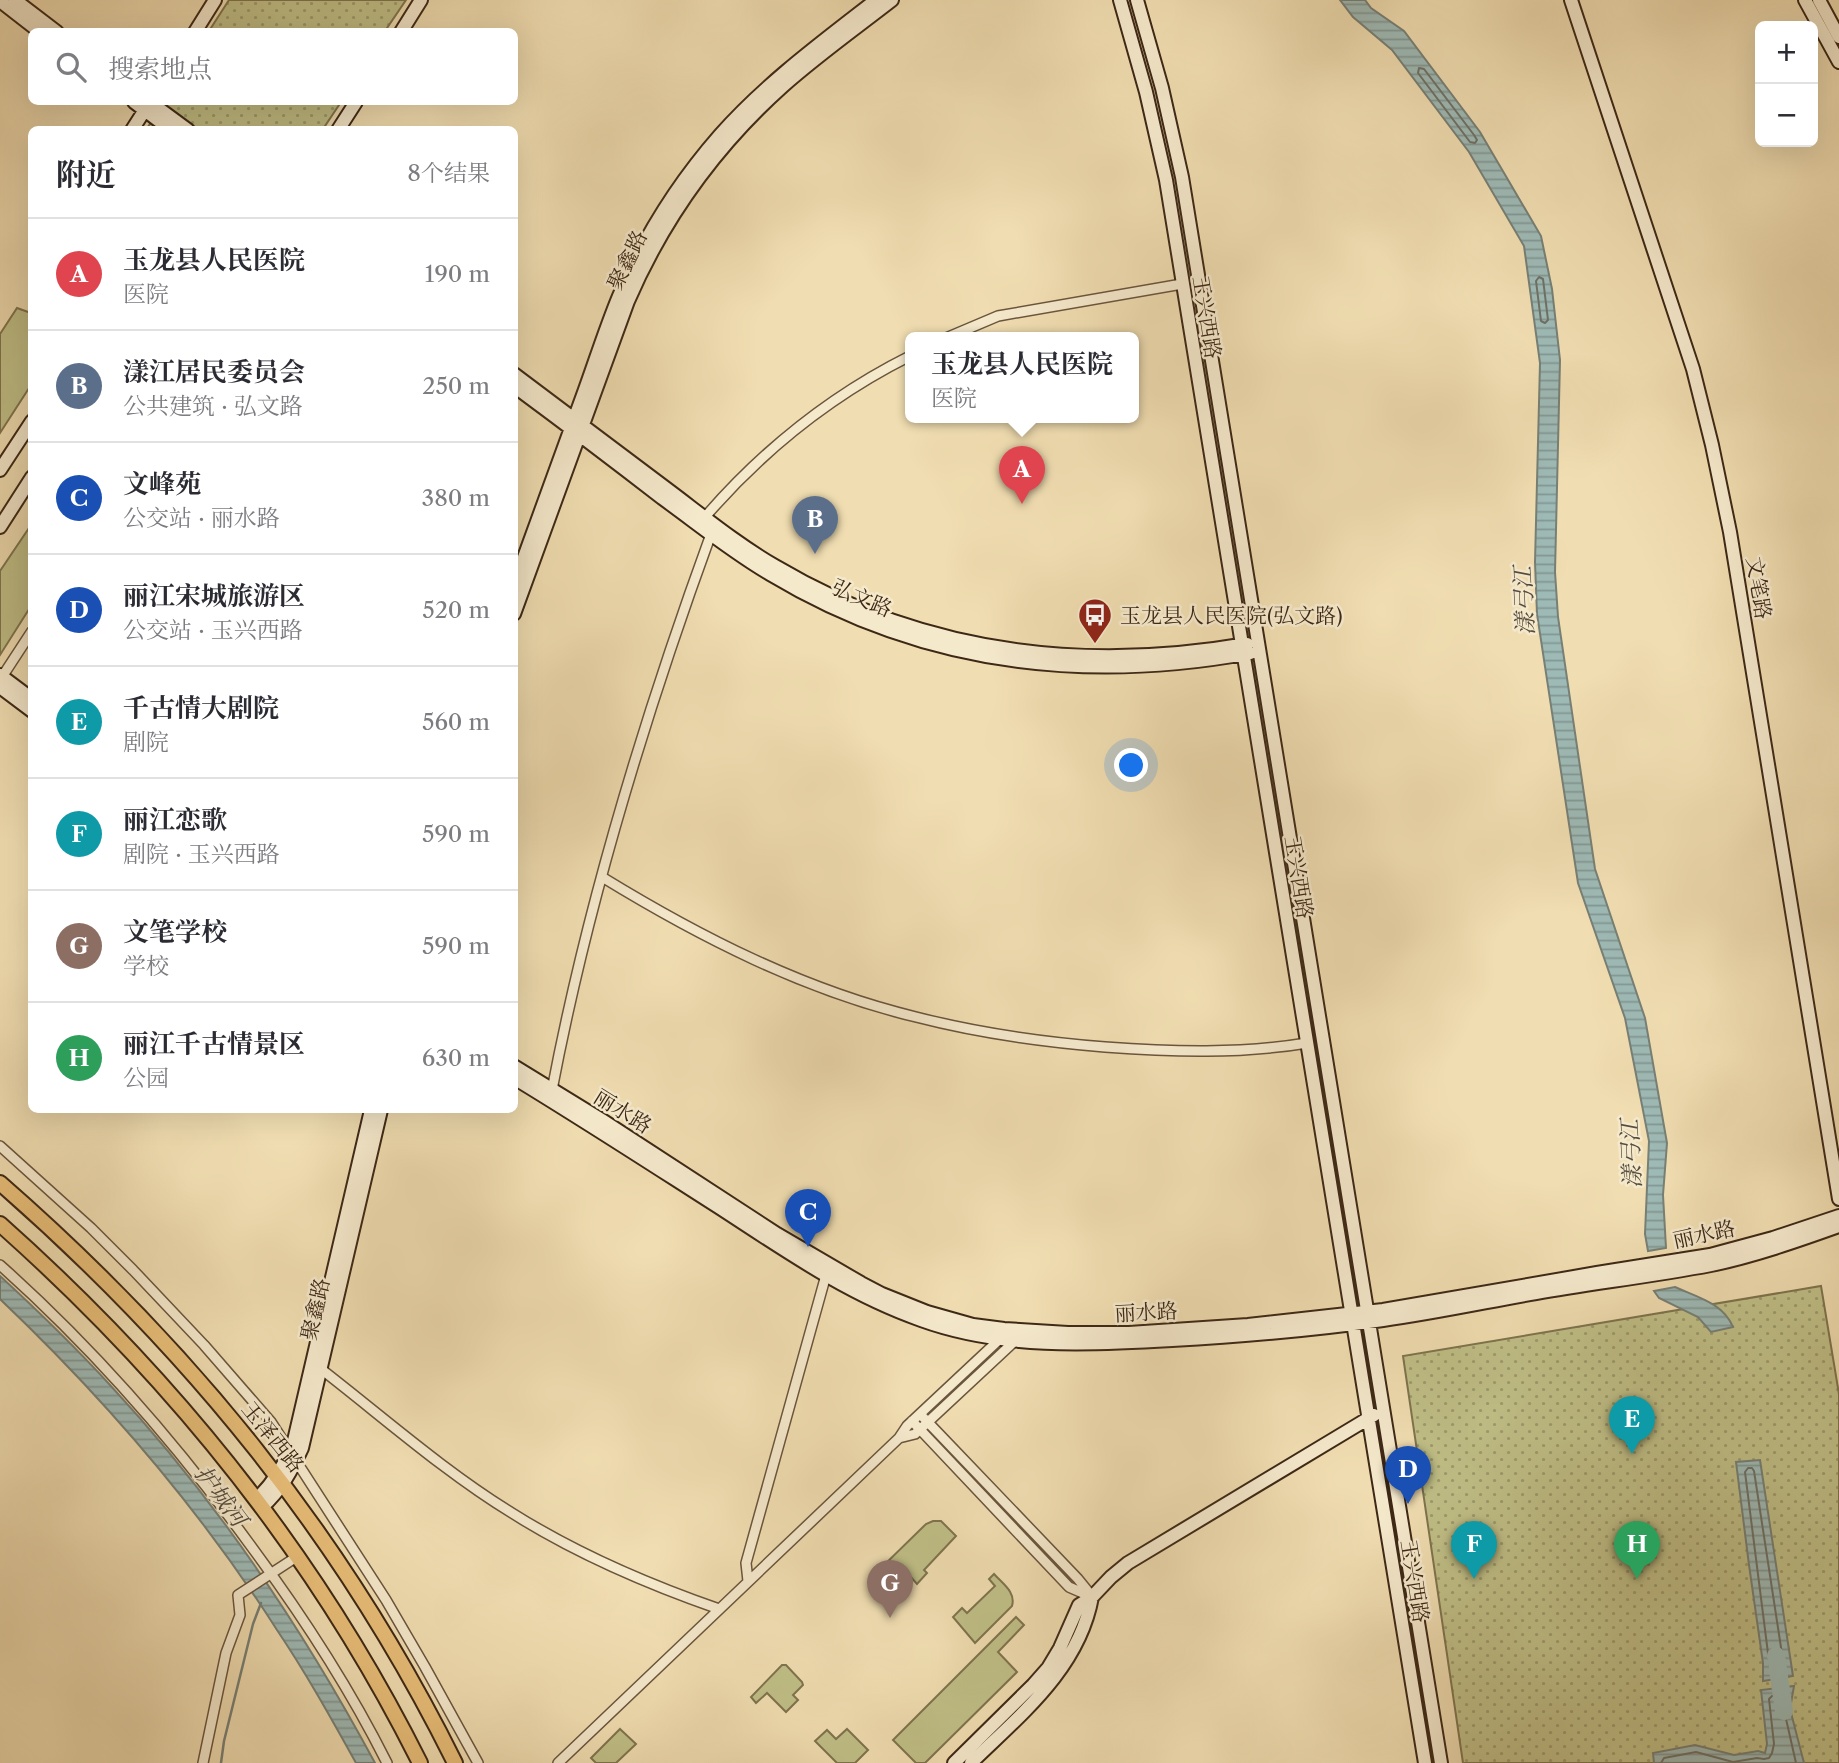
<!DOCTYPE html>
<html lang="zh">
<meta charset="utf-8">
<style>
body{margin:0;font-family:"Libre Caslon Text","Noto Serif SC",serif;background:#f2f2f3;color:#2b2b33}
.controls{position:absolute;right:21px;top:21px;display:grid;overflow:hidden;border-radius:10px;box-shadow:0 7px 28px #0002}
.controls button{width:63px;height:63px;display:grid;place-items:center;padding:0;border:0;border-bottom:2px solid #e1e1e2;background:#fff;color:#2b2b33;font:35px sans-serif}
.you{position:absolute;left:1132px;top:766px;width:24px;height:24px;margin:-18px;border:5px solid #fff;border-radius:50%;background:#1a73e8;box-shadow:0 0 0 10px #1a73e833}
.badge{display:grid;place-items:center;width:46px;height:46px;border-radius:50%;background:#d93025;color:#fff;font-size:23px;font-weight:700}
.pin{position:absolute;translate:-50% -58px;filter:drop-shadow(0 2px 4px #0008)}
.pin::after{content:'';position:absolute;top:37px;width:24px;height:21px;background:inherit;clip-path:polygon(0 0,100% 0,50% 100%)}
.popup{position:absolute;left:905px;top:332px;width:234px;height:91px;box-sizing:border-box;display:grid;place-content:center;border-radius:10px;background:#fff;filter:drop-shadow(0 2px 5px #0005);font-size:23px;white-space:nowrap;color:#7c7c81}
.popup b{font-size:26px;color:#2b2b33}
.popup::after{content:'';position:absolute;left:50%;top:100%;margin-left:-14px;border:14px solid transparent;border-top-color:#fff}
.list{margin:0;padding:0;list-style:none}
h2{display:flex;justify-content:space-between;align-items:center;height:91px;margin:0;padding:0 28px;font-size:30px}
h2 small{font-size:23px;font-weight:400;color:#7c7c81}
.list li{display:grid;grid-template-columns:46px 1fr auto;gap:21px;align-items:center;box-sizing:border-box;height:112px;padding:0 28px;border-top:2px solid #e1e1e2}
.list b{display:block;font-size:26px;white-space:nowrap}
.list p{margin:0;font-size:23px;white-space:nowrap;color:#7c7c81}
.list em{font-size:23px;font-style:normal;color:#7c7c81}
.icon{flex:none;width:38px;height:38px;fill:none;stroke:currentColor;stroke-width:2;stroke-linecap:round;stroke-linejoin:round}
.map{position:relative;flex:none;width:1839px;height:1763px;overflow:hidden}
.search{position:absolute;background:#fff;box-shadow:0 7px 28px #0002;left:28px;top:28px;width:490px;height:77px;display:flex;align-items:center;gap:18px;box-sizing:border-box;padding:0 24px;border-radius:10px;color:#7c7c81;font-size:26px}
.panel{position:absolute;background:#fff;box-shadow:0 7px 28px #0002;left:28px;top:126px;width:490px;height:987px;border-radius:10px}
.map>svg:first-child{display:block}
</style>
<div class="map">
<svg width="1839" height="1763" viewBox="0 0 1839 1763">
<defs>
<pattern id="park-dots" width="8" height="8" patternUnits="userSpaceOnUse" patternTransform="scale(1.75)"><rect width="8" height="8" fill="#c0bf87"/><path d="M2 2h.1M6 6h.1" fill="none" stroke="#9d9b6d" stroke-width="1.8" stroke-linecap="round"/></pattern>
<pattern id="water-rules" width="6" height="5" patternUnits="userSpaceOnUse" patternTransform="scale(1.75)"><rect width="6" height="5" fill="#9ebab6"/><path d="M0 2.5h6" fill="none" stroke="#829793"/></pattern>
</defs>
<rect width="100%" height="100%" fill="#f0ddb1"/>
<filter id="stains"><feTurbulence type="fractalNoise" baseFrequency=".00286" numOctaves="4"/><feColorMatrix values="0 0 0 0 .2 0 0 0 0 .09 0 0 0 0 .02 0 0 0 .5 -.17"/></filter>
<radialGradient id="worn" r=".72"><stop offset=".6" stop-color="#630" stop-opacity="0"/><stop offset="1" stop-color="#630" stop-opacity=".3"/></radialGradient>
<path fill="#c0bf87" stroke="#7e744e" stroke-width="2" d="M17 308 31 313V385L0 433V334Z
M31 525V606L0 655V571Z
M933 1521H941L956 1536 924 1570 927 1573 917 1584 903 1568H901L894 1562 885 1571 882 1567 926 1524Z
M994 1574C1003 1584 1016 1592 1012 1606L975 1643 953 1617 962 1608 967 1613 995 1586 989 1579Z
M1016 1617 1024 1625 998 1652 1017 1672 925 1763H916L893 1740Z
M782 1665H786L802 1682 803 1685 793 1695 798 1700 786 1712 767 1693 756 1703 751 1697Z
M620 1729 636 1744 616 1763H596L591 1758Z
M847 1729 868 1750 855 1763H837L815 1741 827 1730 836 1739Z"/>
<path fill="url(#park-dots)" stroke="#7e744e" stroke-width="2" d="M229 0H406L385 31H209Z
M164 102H341L323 129 146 130Z
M1821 1286 1839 1394V1763H1463L1403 1356Z"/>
<path fill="url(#water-rules)" stroke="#778076" stroke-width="2" d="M1340 0H1365L1371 8 1404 31 1480 132 1541 236 1552 289 1560 360 1555 572 1558 617 1595 869 1645 1018 1667 1143 1663 1195 1666 1248 1648 1251 1645 1234 1649 1141 1625 1018 1578 883 1537 614 1535 562 1540 363 1524 246 1469 152 1392 50 1353 17Z
M0 1276C38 1311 75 1347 110 1385 215 1498 302 1627 375 1763H356C331 1718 306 1673 277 1630 199 1508 105 1399 0 1299Z
M1675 1287C1697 1297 1723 1303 1733 1327L1711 1332 1698 1317 1659 1298 1654 1291Z
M1760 1460 1793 1676 1763 1681V1663L1749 1565 1736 1462Z
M1794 1686 1790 1709 1804 1763H1654L1653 1753 1695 1745 1734 1755 1758 1751 1765 1753 1767 1744 1761 1690Z"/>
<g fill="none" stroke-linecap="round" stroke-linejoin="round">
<path stroke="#6e7166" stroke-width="2" d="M1419 68 1424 69 1474 135 1477 140 1475 143 1470 142 1418 73Z
M1539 277 1543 279 1548 320 1545 323 1541 321 1536 281Z
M1748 1468H1752L1754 1471 1784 1667 1782 1671 1774 1672 1770 1669 1745 1472Z
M1661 1763 1664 1758 1696 1752 1733 1762 1757 1758 1764 1759 1769 1758 1772 1753 1774 1744 1769 1699 1772 1696 1781 1695 1785 1698 1784 1710 1796 1763"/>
<path stroke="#778076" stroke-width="2.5" d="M221 1763 224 1741 253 1624 261 1603"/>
<path stroke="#9ebab6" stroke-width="18" d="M1776 1656 1784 1711"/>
<g stroke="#6a553d" stroke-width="12">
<path id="street" d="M946 338 998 316 1182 284
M705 517C763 450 830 396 910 356
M2 677 32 631
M602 877C700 937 804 990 916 1017 978 1033 1042 1042 1105 1047 1172 1052 1241 1054 1307 1043
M552 1090C588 901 645 715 711 534
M0 1146 91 1228 133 1270 204 1345 271 1422 386 1600 425 1667 478 1763
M0 1265C93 1348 175 1442 248 1542 300 1612 348 1685 387 1763
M321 1369C383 1417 445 1472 512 1513 577 1554 647 1584 719 1609
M920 1414 1078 1579 1091 1595
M912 1421 1069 1587 1092 1597
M899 1438 915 1434 1017 1339
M748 1581 746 1563 826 1275
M203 1763 226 1653 240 1615 238 1595 298 1556
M558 1763 899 1438 907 1426 1001 1338"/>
</g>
<g stroke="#3d2816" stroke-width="16">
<path id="secondary" d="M15 0 57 32
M1120 0 1146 92 1166 180 1425 1763
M1137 0 1162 88 1182 177 1441 1763
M1571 0 1693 369 1712 445 1730 532 1839 1199
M1805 0 1839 62
M1819 0 1839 37
M0 1 40 32
M195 32 215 0
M401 32 421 0
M134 102 171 130
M150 102 188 130
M132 130 148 105
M338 130 356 102
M514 374C565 412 616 451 667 489 703 516 737 544 775 566 922 653 1080 673 1247 644
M514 386C564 423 613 460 662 498 698 524 732 552 770 574 918 663 1081 684 1250 653
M0 470 32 421
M0 527 32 477
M514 585C536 525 558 465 579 406 593 369 604 332 619 296 644 237 678 183 720 135 766 83 822 42 876 0
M514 614 628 301C664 218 716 146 783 86 818 55 856 28 892 0
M0 675 32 699
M0 687 32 711
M514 1066 602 1120 777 1234 861 1283 882 1294 927 1312 973 1325 1004 1329 1068 1333H1129L1248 1325 1383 1310 1597 1273 1710 1255 1773 1238 1839 1216
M514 1078C585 1121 654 1166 723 1210 786 1251 849 1295 921 1320 1001 1349 1088 1345 1172 1340 1243 1336 1313 1330 1383 1320 1434 1313 1485 1302 1536 1293 1594 1283 1653 1276 1711 1265 1754 1256 1797 1241 1839 1226
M257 1499C273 1483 284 1466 293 1445L371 1110
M262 1507C281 1490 292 1470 302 1448L381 1110
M954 1763 1033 1685 1048 1668 1060 1648 1079 1605 1092 1597 1111 1577 1128 1563 1374 1415
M971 1763C1020 1715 1079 1669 1092 1597"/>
</g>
<g stroke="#3d2816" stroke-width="18">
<path id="primary" d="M0 1183C190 1349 343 1537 455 1763
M0 1224C172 1377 317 1557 420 1763"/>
</g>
<use href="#street" stroke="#f5e9cc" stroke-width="9"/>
<use href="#secondary" stroke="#f5e9cc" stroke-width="12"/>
<use href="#primary" stroke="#e8be78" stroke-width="14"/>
</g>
<defs>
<g id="bus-pin" transform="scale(1.75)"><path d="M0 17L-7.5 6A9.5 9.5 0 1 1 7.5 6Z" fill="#8f2418" stroke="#f5e9cc"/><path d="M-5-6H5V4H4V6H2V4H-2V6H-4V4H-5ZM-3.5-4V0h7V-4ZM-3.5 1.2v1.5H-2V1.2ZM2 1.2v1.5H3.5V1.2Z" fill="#fff"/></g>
</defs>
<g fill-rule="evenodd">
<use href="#bus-pin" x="1095" y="615"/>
</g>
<g text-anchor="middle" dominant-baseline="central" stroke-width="5" stroke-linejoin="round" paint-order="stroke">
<g font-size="21" fill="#3d2816" stroke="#f5e9cc">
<text transform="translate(627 260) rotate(-64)">聚鑫路</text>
<text transform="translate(1207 317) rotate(81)">玉兴西路</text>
<text transform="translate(1759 588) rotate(81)">文笔路</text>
<text transform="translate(862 598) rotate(23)">弘文路</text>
<text transform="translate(1299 877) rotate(81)">玉兴西路</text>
<text transform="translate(623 1111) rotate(32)">丽水路</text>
<text transform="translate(1704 1234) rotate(-12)">丽水路</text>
<text transform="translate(315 1309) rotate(-77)">聚鑫路</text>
<text transform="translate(1146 1312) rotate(-3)">丽水路</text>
<text transform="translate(273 1437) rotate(51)">玉泽西路</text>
<text transform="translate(1415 1581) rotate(81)">玉兴西路</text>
</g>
<g font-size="21" fill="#3d2816" stroke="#f5e9cc" text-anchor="start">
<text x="1120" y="615">玉龙县人民医院(弘文路)</text>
</g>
<g font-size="23" font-style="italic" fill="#554c3e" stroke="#f5e9cc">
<text transform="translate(1524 601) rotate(-93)">漾弓江</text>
<text transform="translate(1631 1154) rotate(-93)">漾弓江</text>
<text transform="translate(221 1496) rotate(53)">护城河</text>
</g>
</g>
<rect width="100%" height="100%" filter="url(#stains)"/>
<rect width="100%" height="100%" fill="url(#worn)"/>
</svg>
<div class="controls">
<button>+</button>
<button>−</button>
</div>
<div class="you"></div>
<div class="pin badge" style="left:1022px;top:504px;background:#e0444e">A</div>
<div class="popup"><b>玉龙县人民医院</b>医院</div>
<div class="pin badge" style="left:815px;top:554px;background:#5c6f8a">B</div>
<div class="pin badge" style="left:808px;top:1247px;background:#1a4fb4">C</div>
<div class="pin badge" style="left:1408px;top:1504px;background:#1a4fb4">D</div>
<div class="pin badge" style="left:1632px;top:1454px;background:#0f9aa8">E</div>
<div class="pin badge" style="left:1474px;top:1579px;background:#0f9aa8">F</div>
<div class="pin badge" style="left:890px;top:1618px;background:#8d6e63">G</div>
<div class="pin badge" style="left:1637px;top:1579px;background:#2e9e5b">H</div>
<div class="search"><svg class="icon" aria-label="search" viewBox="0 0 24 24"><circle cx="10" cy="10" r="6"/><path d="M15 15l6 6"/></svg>搜索地点</div>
<section class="panel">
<h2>附近<small>8个结果</small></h2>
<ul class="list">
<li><span class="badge" style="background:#e0444e">A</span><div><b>玉龙县人民医院</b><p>医院</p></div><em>190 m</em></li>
<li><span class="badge" style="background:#5c6f8a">B</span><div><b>漾江居民委员会</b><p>公共建筑 · 弘文路</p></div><em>250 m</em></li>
<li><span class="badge" style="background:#1a4fb4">C</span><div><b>文峰苑</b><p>公交站 · 丽水路</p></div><em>380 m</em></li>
<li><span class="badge" style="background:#1a4fb4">D</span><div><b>丽江宋城旅游区</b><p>公交站 · 玉兴西路</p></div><em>520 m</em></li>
<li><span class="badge" style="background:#0f9aa8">E</span><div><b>千古情大剧院</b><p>剧院</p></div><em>560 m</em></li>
<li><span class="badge" style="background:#0f9aa8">F</span><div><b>丽江恋歌</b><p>剧院 · 玉兴西路</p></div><em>590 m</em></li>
<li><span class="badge" style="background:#8d6e63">G</span><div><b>文笔学校</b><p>学校</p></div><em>590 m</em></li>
<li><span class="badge" style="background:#2e9e5b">H</span><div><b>丽江千古情景区</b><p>公园</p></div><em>630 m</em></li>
</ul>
</section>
</div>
